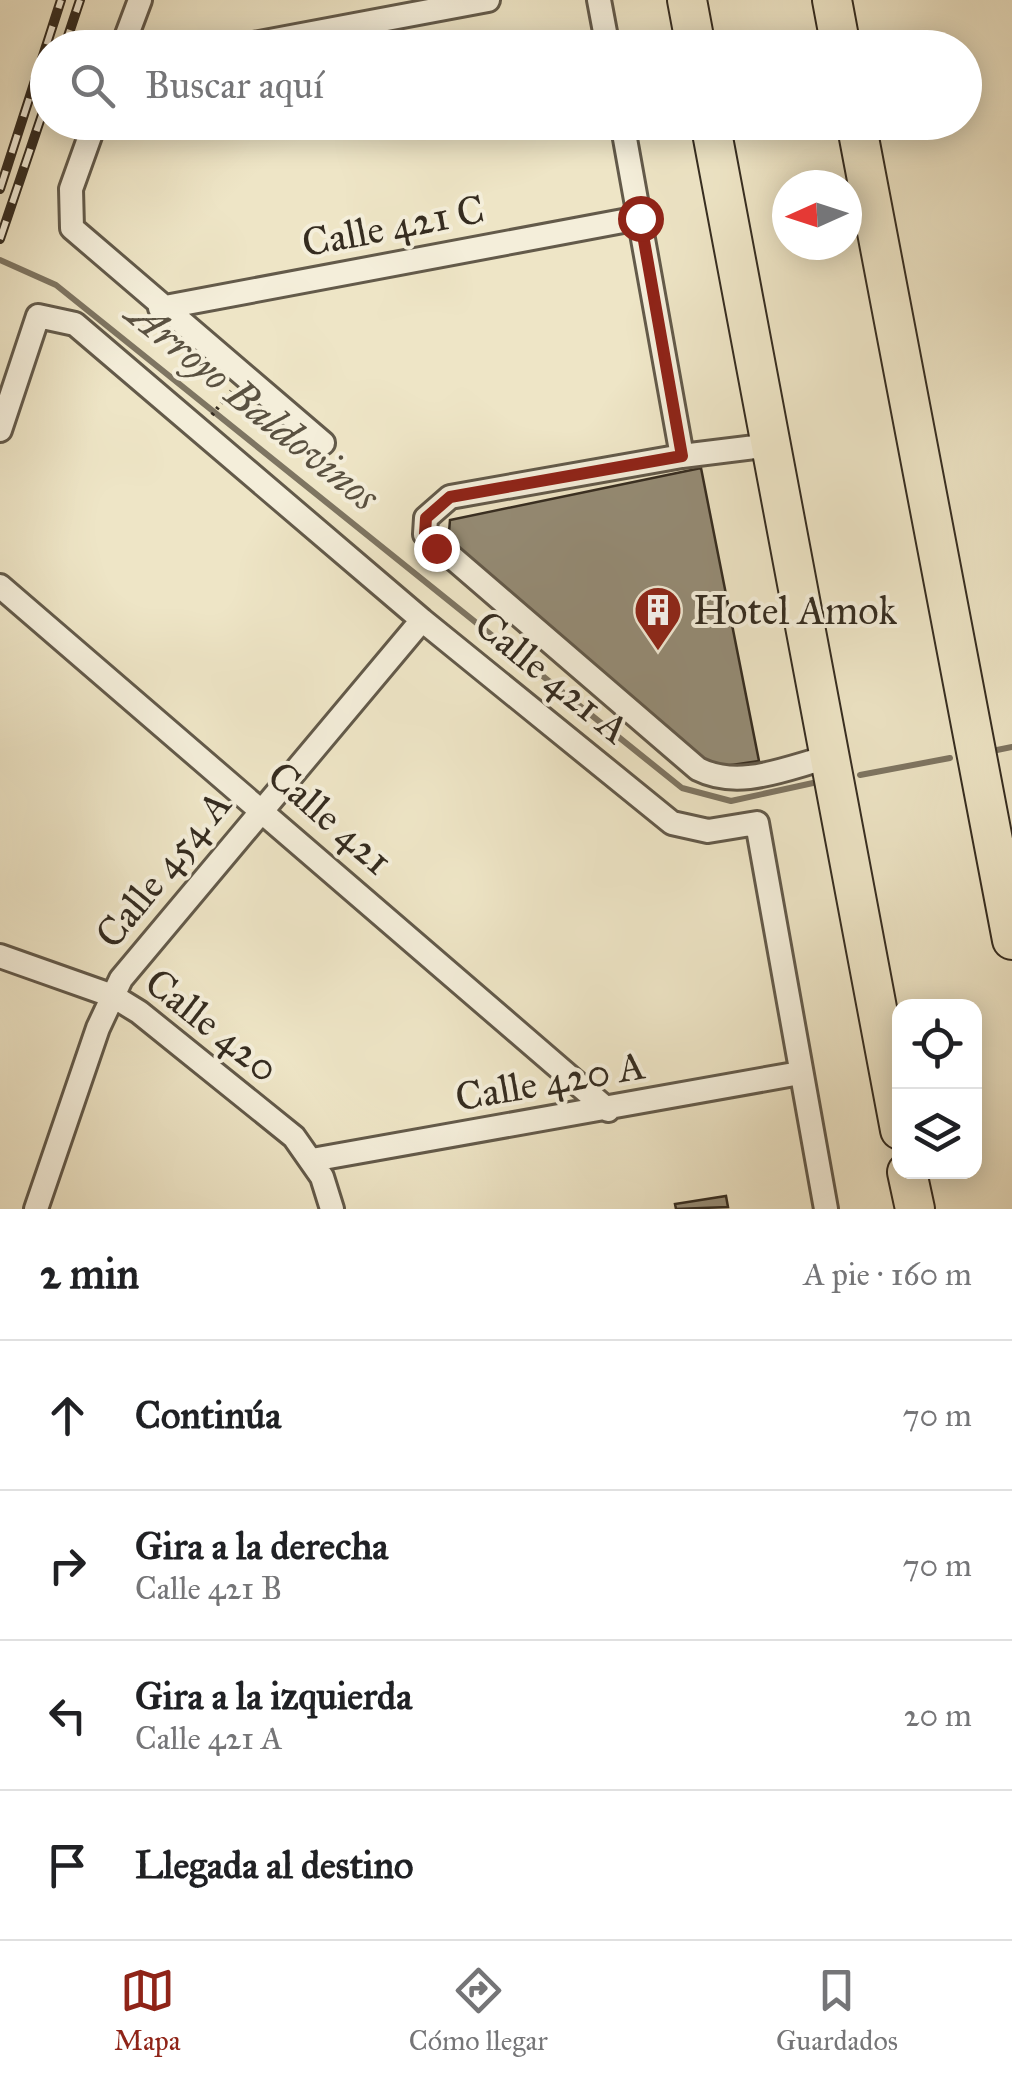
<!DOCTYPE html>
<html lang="es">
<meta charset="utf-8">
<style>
body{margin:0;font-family:"IM FELL Great Primer",serif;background:#f6f6f6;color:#202124}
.controls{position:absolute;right:30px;bottom:30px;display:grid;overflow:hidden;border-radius:20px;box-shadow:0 5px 25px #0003}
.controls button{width:90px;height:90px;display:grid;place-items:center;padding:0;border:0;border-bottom:2px solid #e0e0e0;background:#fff;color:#202124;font:50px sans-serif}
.compass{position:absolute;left:772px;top:170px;width:90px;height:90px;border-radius:50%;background:#fff;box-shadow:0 5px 25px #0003;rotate:267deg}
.stop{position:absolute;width:30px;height:30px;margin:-22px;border:8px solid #8f2418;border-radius:50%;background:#fff}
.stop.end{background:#8f2418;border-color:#fff;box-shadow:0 2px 10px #0008}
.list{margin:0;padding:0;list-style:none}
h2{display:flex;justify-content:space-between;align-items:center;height:130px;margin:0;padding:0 40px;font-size:42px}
h2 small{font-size:32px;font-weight:400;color:#757577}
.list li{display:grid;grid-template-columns:65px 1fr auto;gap:30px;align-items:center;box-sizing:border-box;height:150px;padding:0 40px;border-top:2px solid #e0e0e0}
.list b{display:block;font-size:38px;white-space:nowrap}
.list p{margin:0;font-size:32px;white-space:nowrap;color:#757577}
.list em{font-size:32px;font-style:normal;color:#757577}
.icon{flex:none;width:55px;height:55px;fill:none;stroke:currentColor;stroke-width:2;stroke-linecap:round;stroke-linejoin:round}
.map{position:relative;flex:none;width:1012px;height:1209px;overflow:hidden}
.search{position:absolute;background:#fff;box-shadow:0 5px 25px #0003;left:30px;right:30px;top:30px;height:110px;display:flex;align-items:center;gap:25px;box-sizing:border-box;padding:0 35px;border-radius:55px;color:#757577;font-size:38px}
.sheet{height:730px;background:#fff}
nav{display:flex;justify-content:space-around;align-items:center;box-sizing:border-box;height:140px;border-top:2px solid #e0e0e0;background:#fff;font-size:28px;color:#757577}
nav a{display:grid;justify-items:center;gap:5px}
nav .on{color:#8f2418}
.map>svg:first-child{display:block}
</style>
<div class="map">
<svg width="1012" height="1209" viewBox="0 0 1012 1209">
<rect width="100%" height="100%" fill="#eee5c6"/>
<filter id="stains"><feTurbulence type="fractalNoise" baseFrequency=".002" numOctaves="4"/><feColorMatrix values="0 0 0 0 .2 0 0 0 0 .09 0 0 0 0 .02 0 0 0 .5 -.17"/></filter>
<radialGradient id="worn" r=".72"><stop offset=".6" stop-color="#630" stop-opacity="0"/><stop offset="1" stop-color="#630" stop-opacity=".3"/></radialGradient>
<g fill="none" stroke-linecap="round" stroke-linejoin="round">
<path stroke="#7e7562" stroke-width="6" d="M0 260 56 285 682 788 731 801 813 783
M997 750 1012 747
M860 775 950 758"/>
</g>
<path fill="#958c76" stroke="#352c20" stroke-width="2.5" d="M701 468 759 761 711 768 453 544 449 532 450 520Z
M726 1196 728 1207 676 1209 675 1204Z"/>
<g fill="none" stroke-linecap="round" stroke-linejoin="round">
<g stroke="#635a4a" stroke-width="28">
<path id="minor" d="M599 0 608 48
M122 48 140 0
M232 48 488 0
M95 122 71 189 72 228 323 443
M622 122 682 456 450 497 426 518 425 534 698 769C740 790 785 768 829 757
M160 308 639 218
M0 430 38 316 75 324 422 620 672 823 708 831 757 823 826 1209
M682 456 771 445
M0 586 608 1110
M0 956 113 996 139 1012 294 1137 322 1177 332 1209
M312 1160 800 1073
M36 1209 98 1028 121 979 422 620"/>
</g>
<g stroke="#352c20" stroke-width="42">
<path id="primary" d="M687 0 696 48
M832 0 841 48
M710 122 900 1130
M856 122 1012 940
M907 1172 915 1209"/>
</g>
<path stroke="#352c20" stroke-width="4" stroke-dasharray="2.5 5" stroke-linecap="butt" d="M212 415 231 391"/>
<use href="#minor" stroke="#f4eeda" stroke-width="22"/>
<use href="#primary" stroke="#eee5c6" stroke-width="38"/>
<g stroke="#352c20" stroke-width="10">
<path id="rail" d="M64 48 80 0
M0 189 61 0
M0 239 48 97"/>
</g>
<use href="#rail" stroke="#f4eeda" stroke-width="6" stroke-dasharray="19" stroke-linecap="butt"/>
</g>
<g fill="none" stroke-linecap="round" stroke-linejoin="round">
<path stroke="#8f2418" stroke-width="12" d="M436 548 425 534 426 518 450 497 682 456 640 218"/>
</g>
<defs>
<g id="building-pin" transform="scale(2.5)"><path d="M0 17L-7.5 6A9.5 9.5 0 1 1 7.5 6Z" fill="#8f2418" stroke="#f4eeda"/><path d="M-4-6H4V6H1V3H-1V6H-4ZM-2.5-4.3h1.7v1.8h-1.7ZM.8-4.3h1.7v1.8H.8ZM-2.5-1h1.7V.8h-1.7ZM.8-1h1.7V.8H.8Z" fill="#fff"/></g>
</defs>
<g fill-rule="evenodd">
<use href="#building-pin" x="658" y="610"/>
</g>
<g text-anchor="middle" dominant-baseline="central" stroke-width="8" stroke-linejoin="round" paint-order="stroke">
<g font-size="40" fill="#352c20" stroke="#f4eeda">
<text transform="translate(393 226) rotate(-11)">Calle 421 C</text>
<text transform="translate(552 677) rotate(39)">Calle 421 A</text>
<text transform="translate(330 818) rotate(41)">Calle 421</text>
<text transform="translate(163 869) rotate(-51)">Calle 454 A</text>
<text transform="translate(212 1025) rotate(38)">Calle 420</text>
<text transform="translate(550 1081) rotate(-10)">Calle 420 A</text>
</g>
<g font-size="40" fill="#352c20" stroke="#f4eeda" text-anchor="start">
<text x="693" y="610">Hotel Amok</text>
</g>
<g font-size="42" font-style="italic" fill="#5a5141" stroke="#f4eeda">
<text transform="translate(253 405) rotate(39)">Arroyo Baldovinos</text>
</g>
</g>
<rect width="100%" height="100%" filter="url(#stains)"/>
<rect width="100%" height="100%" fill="url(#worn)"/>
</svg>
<div class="controls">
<button><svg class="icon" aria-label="locate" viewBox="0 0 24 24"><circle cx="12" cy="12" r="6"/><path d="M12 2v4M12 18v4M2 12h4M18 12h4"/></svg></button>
<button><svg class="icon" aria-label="layers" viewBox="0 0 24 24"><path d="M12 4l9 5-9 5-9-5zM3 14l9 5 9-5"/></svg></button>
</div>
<svg class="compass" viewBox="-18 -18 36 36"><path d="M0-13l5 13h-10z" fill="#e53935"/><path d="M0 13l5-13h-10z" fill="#757577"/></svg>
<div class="stop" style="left:640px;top:218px"></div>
<div class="stop end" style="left:436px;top:548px"></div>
<div class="search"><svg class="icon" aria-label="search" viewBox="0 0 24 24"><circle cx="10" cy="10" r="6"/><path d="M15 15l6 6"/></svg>Buscar aquí</div>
</div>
<section class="sheet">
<h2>2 min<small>A pie · 160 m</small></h2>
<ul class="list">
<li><svg class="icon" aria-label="ahead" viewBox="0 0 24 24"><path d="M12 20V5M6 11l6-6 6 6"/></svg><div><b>Continúa</b></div><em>70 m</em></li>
<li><svg class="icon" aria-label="right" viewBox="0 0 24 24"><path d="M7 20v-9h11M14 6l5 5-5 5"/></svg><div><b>Gira a la derecha</b><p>Calle 421 B</p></div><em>70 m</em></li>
<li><svg class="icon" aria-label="left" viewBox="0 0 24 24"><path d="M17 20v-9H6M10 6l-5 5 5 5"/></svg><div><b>Gira a la izquierda</b><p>Calle 421 A</p></div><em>20 m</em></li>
<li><svg class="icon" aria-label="arrive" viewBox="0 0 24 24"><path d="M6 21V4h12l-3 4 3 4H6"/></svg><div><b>Llegada al destino</b></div></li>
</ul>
</section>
<nav>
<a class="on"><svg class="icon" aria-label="map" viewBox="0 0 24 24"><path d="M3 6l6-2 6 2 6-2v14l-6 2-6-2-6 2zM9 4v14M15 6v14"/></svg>Mapa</a>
<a><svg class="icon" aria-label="directions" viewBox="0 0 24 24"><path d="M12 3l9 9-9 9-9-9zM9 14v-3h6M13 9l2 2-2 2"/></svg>Cómo llegar</a>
<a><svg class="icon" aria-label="saved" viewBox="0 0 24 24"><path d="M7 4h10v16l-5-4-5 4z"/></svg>Guardados</a>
</nav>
